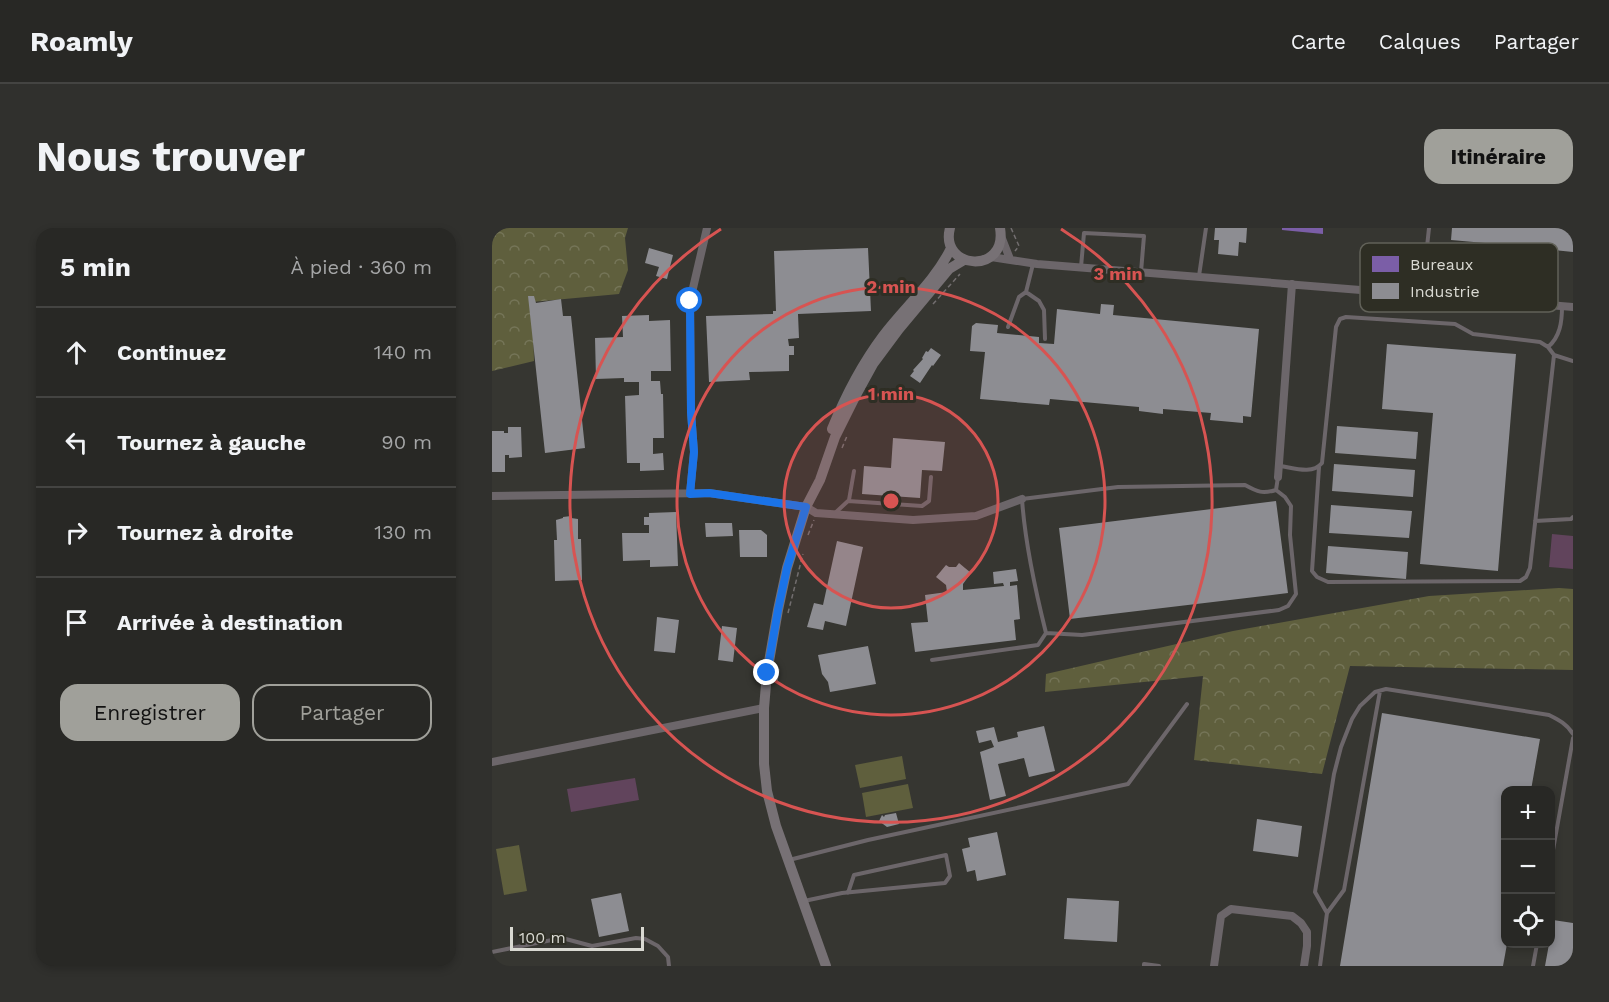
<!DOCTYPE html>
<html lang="fr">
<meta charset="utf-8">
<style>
body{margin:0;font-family:"Work Sans",sans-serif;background:#30302d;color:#f1f3f6}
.controls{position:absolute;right:18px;bottom:18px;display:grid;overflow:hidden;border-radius:12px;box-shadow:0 3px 9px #0003}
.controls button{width:54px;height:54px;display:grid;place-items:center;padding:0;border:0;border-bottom:2px solid #444442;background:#282825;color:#f1f3f6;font:30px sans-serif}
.scale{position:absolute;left:18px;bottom:15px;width:134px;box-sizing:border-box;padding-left:6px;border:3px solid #d9d9d2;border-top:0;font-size:16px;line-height:21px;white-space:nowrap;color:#d9d9d2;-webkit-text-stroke:4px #2e2e24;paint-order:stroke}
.stop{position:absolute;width:18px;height:18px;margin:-14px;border:4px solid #1a73e8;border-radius:50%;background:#fff}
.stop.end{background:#1a73e8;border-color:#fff;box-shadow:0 2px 6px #0008}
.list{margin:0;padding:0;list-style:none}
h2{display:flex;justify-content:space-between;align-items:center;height:78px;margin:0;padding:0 24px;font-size:26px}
h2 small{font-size:20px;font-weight:400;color:#a5a6a7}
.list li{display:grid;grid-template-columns:39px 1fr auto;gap:18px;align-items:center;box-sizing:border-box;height:90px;padding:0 24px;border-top:2px solid #444442}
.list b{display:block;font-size:22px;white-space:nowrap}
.list em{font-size:20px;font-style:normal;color:#a5a6a7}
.actions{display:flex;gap:12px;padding:18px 24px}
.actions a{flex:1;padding:14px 0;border:2px solid #a0a09a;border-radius:18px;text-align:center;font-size:21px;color:#a0a09a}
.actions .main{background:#a0a09a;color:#111}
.icon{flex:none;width:33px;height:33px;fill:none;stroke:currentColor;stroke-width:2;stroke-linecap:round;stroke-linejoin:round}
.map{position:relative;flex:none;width:1081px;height:738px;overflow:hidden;border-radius:18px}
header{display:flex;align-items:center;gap:36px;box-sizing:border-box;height:84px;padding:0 30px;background:#282825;border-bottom:2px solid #444442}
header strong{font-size:28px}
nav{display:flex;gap:33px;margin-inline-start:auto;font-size:21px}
.intro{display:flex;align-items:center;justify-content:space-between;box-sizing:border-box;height:144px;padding:0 36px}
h1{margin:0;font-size:42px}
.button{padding:15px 27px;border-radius:18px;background:#a0a09a;color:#111;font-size:21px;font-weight:700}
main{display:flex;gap:36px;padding:0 36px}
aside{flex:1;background:#282825;border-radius:18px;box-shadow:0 3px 9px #0003}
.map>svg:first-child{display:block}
</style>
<header>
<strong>Roamly</strong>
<nav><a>Carte</a><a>Calques</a><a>Partager</a></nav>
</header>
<div class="intro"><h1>Nous trouver</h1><a class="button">Itinéraire</a></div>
<main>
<aside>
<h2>5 min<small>À pied · 360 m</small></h2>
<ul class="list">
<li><svg class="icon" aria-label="ahead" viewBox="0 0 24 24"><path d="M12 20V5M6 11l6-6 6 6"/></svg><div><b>Continuez</b></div><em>140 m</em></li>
<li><svg class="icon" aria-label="left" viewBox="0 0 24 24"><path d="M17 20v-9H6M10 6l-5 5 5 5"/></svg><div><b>Tournez à gauche</b></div><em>90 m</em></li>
<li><svg class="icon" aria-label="right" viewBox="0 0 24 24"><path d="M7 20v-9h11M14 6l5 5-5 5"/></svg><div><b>Tournez à droite</b></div><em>130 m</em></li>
<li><svg class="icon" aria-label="arrive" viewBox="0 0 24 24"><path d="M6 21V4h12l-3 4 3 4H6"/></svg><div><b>Arrivée à destination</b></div></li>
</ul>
<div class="actions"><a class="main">Enregistrer</a><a>Partager</a></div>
</aside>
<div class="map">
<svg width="1081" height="738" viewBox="0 0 1081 738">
<defs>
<pattern id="forest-crowns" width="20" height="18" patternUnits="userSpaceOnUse" patternTransform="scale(1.5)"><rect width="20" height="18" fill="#5f5f3d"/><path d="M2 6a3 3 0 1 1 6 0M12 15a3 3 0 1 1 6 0" fill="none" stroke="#757558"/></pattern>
</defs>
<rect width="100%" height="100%" fill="#363631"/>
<path fill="url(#forest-crowns)" d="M0 0H136L133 10 136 42 127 66 40 74 42 133 0 143Z
M1067 360 1081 361V442L858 438 830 546 702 532 711 448 553 464 554 446 741 403 937 368Z"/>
<path fill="#5f5f3d" d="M410 528 414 551 368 560 363 537Z
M416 556 421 580 374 589 370 565Z
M27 617 35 663 12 667 4 621Z"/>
<path fill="#61445c" d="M1060 306 1081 308V341L1057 339Z
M143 550 147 572 79 584 75 561Z"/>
<path fill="#7b5ea7" d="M790 0H831V6L790 2Z"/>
<path fill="#8d8d92" d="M723 0H755L754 15 747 14 746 28 726 26 727 12H722Z
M960 0H1081V24L1022 18V26L992 23 993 15 959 12Z
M157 20 181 27 175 51 164 48 167 39 153 35Z
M376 20 379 83 306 86 307 110 296 111 297 118H302V127H297V143L257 144 258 152 217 154 214 88 281 86V83H284L282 23Z
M36 68H42L44 75 69 71 71 88H79L93 220 53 225Z
M609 76 622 77 621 87 767 101 759 189 751 188V195L718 192 719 185 671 181V186L647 183V179L558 171 557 177 488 171 493 124 478 123 480 98 484 95 506 97 505 105 547 109V115L562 116 565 81 608 86Z
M157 87V93L178 92 179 143H159V153H168L169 166H171L172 210H161V226L171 225 172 242 148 243V235H135L133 168 147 167V154H132V150L104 151 103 110 131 109 130 88Z
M895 116 1024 126 1006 343 928 336 941 185 890 181Z
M439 120 449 127 441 138 440 137 428 155 418 148 422 143 421 142 431 131 430 130 434 123 436 124Z
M845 198 926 204 924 231 843 225Z
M16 199H29L30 229 17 230V227H13V244H0V203H12V205H16Z
M401 210 453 214 450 243 430 242 428 270 370 266 372 238 399 240Z
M842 236 923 242 921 269 840 263Z
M784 273 796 365 578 391 567 300Z
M839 277 920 283 917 310 837 305Z
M184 284 186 338 158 339V332L131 333 130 305H157V297H152V289H157V285Z
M79 288V290L86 291V311H89L90 352 63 353 62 312H65L64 292 71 290V289Z
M213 295H240L241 308 214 309Z
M247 302H269L275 307V329H248Z
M345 313 371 319 354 398 333 393 331 402 315 399 322 375 331 377Z
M836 318 916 324 914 351 834 345Z
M467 335 479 345 471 356V362L512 358 511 355 502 356 501 344 524 341 526 353 518 354V358L525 357 528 391 522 392 524 412 423 424 419 395 436 394 433 367 455 364 454 357 444 349 454 337 457 339H464Z
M165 389 187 392 183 425 162 423Z
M230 398 245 400 241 434 226 432Z
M376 418 384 456 338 464 336 454 330 446 326 427Z
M890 485 1048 511 1039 562H1014V716H1015L1011 738H848Z
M552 498 563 543 537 549 532 530 506 536 514 568 498 572 488 524 502 519 499 512 487 515 484 503 502 499 506 514 526 509 525 504Z
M404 585 407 596 395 599 387 593 390 587 392 589 393 587Z
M765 591 810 598 806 629 761 623Z
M505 604 514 647 485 653 483 642 475 644 470 621 478 619 476 610Z
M129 665 137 703 107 709 99 671Z
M575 670 627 673 625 714 572 711Z
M1061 692 1081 695V738H1053L1057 716H1059Z"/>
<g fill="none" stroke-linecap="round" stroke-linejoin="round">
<path stroke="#726e6f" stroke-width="1.5" stroke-dasharray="4.5 3" stroke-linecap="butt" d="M519 0 527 18 523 23
M441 76 468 46
M350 220 355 208
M316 307 322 292
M296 385 311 326
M285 453 287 440"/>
<path stroke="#6c666a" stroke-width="4" d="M589 39 592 5 652 8 649 44
M707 48 714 0
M534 64 547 73 552 82 553 111
M930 66 937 0
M516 99 527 69 534 64 541 36
M1056 119C1068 109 1070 94 1070 79
M1062 127 1081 133
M788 238C802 240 820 247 830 235L844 99 848 91 854 89 963 96 981 106 1048 114 1056 119 1062 127 1038 340 1034 349 1028 353 836 354 825 349 820 343 827 239
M357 272 362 243
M342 286 356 273 430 278 437 273 439 249
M1043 293 1079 291 1081 289
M554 405 590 407 787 382 796 378 804 366 798 307 799 278 793 269 784 262
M440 432 546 417 554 405C543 361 533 316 530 271L626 259 753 257C766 264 770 266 784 262L786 249
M297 632 376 612 636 556 695 476
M1058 639 1081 510
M312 673 350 665 453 655 458 648 454 627 362 647 356 665
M835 685 852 662 888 463
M0 724 70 710 100 718 144 710 153 711 166 718 176 729 177 738
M652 738V736L667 738
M828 738 835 685 823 664 842 546 849 519 860 491 868 478 883 464 894 461 1057 487C1067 492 1075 496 1081 506
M1041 738 1045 716"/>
<path stroke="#6c666a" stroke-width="8" d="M509 8 518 31
M499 29 545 36 1081 79
M786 249 800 56
M198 265 202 224 199 184 198 73 215 0
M0 268 217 265 314 279 324 285 421 292 484 288 530 271
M0 534 272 480
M722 738 729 688 739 681 800 688 809 695 815 704V718L812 738"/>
<path stroke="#777175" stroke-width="10" d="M458 0C447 42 516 47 508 0
M340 201C353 169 370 136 391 108 413 79 444 52 459 20
M334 738 284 598 275 563 272 536V480L275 445 286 382 295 340 314 279 328 252 343 209 364 167 381 136 407 101 457 41 472 32"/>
</g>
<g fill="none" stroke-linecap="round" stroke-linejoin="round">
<path stroke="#1a73e8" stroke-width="8" d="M198 73 199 184 202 224 198 266 217 265 314 279 295 340 286 382 275 445"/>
</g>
<circle cx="399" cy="273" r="107" fill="#d75452" fill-opacity=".12"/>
<g fill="none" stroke="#d75452" stroke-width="3">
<circle cx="399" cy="273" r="107"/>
<circle cx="399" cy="273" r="214"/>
<path d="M569 1A321 321 0 1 1 229 1"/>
</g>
<rect x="868" y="15" width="198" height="69" rx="9" fill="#2e2e24" stroke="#616158" stroke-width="1.5"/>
<rect x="880" y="28" width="27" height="16" fill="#7b5ea7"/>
<rect x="880" y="55" width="27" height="16" fill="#8d8d92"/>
<g font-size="16" fill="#d9d9d2">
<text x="918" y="42">Bureaux</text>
<text x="918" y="69">Industrie</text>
</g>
<circle cx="399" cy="273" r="9" fill="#d75452" stroke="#2e2e24" stroke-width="3"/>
<g font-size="18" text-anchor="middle" font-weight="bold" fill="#d75452" stroke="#2e2e24" stroke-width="6" stroke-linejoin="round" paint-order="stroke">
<text x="626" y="52">3 min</text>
<text x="399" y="65">2 min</text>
<text x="399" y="172">1 min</text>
</g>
</svg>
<div class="controls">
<button>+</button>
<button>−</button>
<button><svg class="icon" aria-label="locate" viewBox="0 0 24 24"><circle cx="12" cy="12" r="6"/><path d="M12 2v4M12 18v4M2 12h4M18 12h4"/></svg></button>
</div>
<div class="scale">100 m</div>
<div class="stop" style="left:198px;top:73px"></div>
<div class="stop end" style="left:275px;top:445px"></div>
</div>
</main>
